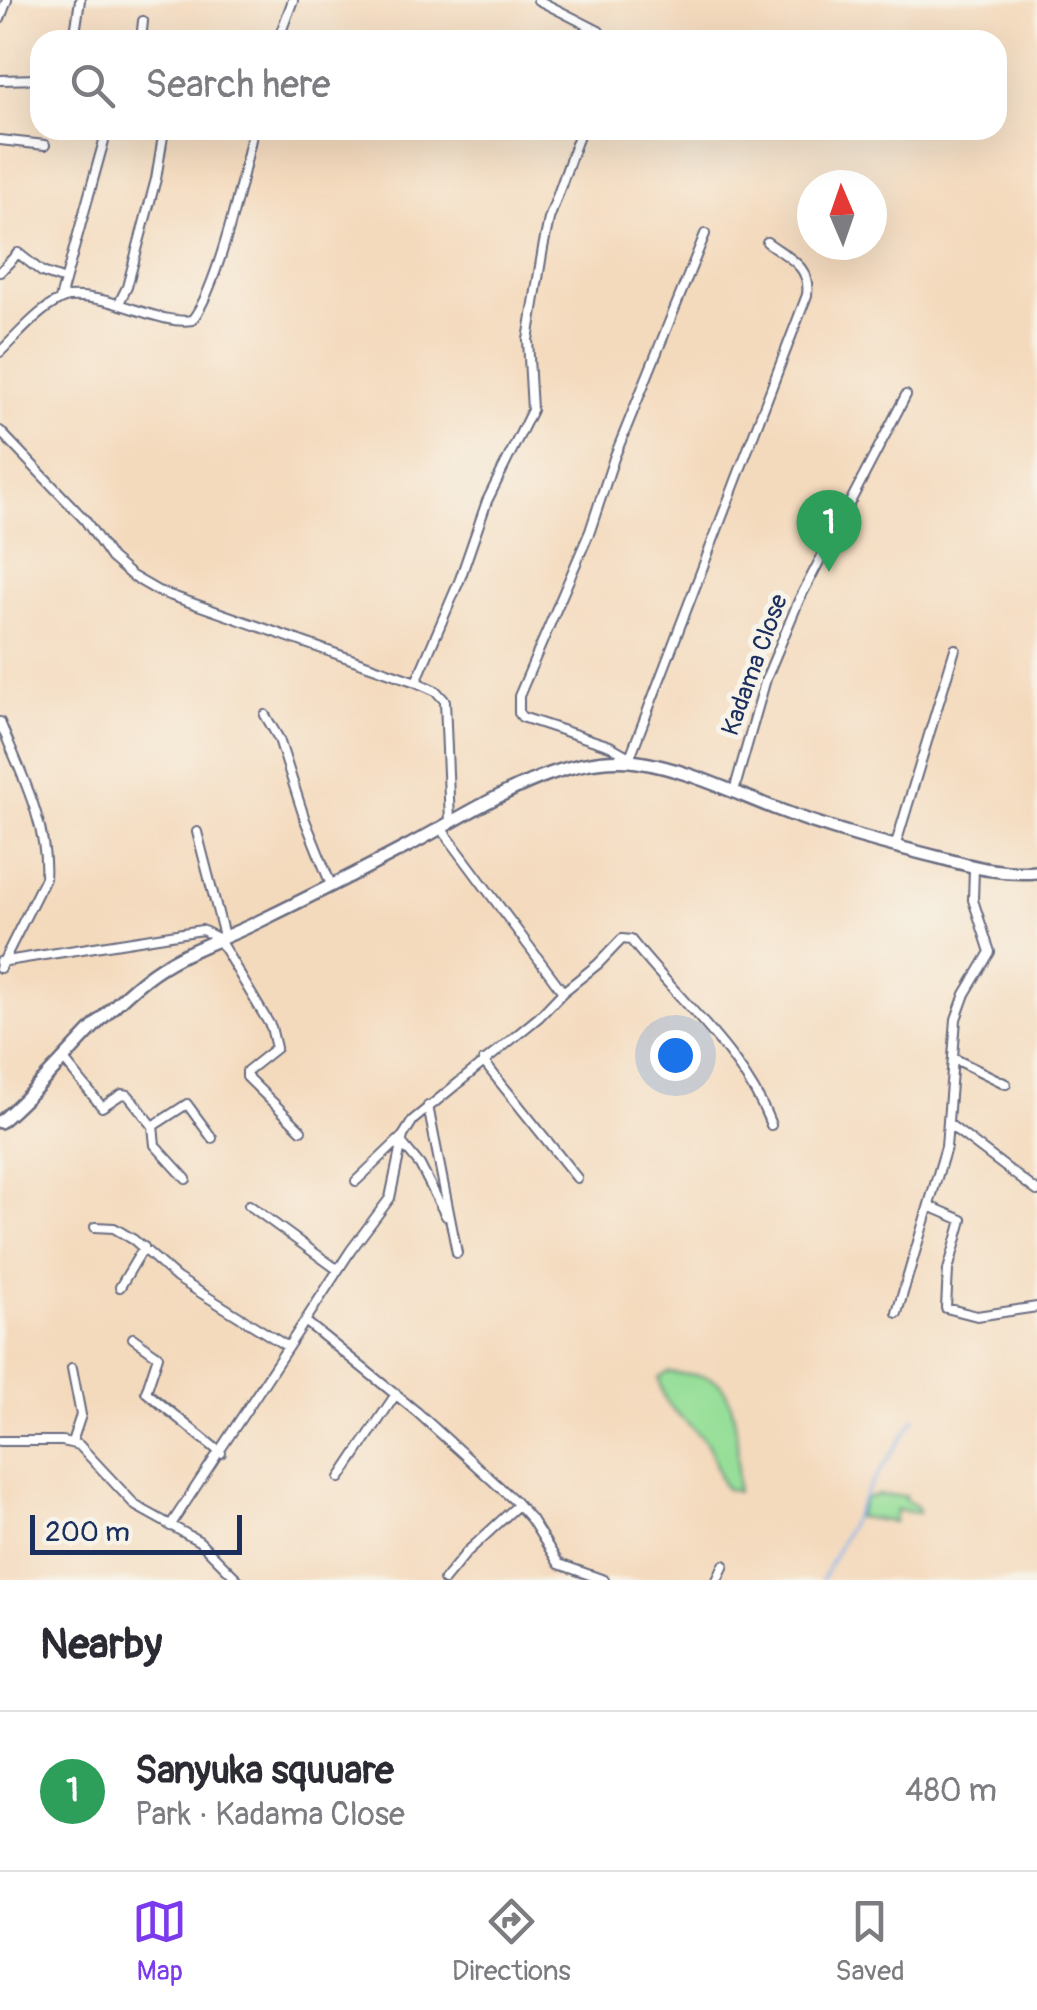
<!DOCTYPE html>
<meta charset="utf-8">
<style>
body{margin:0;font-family:Pangolin,sans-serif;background:#f2f2f3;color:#2b2b33}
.compass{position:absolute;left:797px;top:170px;width:90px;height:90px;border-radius:50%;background:#fff;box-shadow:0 10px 40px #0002;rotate:358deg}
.scale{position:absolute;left:30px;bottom:25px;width:212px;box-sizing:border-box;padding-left:10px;border:5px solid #1b2f5e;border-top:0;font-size:28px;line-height:35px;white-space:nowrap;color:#1b2f5e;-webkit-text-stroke:8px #f7f3e8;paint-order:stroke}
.you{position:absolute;left:675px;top:1055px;width:35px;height:35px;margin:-25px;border:8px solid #fff;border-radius:50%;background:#1a73e8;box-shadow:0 0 0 15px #1a73e833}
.badge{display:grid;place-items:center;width:65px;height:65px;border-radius:50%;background:#7c3aed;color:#fff;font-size:32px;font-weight:700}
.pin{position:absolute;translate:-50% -82px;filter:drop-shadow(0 2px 5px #0008)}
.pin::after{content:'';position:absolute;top:52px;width:35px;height:30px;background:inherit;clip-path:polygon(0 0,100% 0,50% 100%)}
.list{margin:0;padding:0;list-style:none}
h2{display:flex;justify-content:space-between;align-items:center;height:130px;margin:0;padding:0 40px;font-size:42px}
h2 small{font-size:32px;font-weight:400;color:#7c7c81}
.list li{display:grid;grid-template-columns:65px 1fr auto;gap:30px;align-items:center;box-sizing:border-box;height:160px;padding:0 40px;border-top:2px solid #e1e1e2}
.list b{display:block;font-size:38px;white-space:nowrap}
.list p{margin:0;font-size:32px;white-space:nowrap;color:#7c7c81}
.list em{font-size:32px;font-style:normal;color:#7c7c81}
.icon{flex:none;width:55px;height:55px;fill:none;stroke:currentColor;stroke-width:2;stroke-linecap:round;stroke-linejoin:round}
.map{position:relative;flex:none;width:1037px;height:1580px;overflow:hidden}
.search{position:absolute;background:#fff;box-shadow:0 10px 40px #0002;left:30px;right:30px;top:30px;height:110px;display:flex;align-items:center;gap:25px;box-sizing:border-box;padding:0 35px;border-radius:30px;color:#7c7c81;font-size:38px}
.sheet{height:290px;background:#fff}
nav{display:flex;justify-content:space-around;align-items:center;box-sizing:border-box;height:140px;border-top:2px solid #e1e1e2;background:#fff;font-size:28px;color:#7c7c81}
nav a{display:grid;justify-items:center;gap:5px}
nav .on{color:#7c3aed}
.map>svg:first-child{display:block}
</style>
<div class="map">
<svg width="1037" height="1580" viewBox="0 0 1037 1580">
<rect width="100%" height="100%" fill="#f7f3e8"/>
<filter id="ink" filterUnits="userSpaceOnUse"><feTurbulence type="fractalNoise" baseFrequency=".01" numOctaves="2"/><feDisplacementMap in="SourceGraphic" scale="20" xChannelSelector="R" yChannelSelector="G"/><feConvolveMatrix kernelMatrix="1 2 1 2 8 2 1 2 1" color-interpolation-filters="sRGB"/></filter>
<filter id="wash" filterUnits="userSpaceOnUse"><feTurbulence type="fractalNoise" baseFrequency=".0048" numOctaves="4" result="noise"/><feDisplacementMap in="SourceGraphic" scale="40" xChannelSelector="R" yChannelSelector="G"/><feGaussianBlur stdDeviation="2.25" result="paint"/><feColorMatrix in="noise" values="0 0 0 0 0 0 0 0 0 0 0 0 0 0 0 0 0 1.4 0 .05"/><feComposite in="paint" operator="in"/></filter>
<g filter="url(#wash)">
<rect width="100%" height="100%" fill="#f4dabd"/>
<path fill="#97df99" stroke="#59877c" stroke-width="2.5" d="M669 1372C682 1374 698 1374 710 1378 742 1388 738 1465 737 1492L726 1489C716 1475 716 1458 707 1444 690 1418 663 1414 659 1378Z
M879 1495 905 1496V1500L917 1506 919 1513 896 1510 894 1522 857 1517 865 1498Z"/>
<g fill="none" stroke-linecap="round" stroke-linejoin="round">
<path stroke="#81b4ee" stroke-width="2.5" d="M822 1580 867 1491 915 1418"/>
</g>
</g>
<g filter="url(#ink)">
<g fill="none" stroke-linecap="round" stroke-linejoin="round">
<g stroke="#676b7f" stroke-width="12">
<path id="street" d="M538 0 599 31 601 40
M0 19 7 0
M74 40 80 0
M141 40 143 21
M278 40 293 0
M0 80 40 79
M0 140 45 145
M0 272 18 253 42 272 65 280
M60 299 107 130
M119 303 127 287 156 179 164 130
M0 352C19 334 43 304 68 297 110 293 161 326 192 320 218 288 244 173 253 130
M0 431 85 520 111 558 132 576 158 591 416 682 436 691 445 701 450 822
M416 682 460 579 487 501 532 410 528 340 543 248 549 219 581 130
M265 715 279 739 305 820 331 885
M0 722C19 769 49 826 45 878L0 968
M630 757 807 295C811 265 788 258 767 242
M633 759 610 746 522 717 519 713V696L590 531 614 458 705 234
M734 791 766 679 799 600 906 395
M441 828 563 992 539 1017 413 1120 403 1136 390 1198 351 1250 305 1321 417 1412 515 1501 531 1519 559 1564 604 1580
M197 832 224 936
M895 847 955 649
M0 962 202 930 218 938 271 1027 276 1048 247 1071V1077L301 1130
M563 992 598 964 622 939 631 940C678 1000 743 1052 771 1125
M955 1059 1006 1084
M64 1060 102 1107 122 1094 128 1095 153 1126 155 1145 186 1179
M483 1061 577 1178
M428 1106 457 1253
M950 1125 1037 1191
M153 1126 187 1104 212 1138
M402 1143 420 1165 446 1216
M356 1181 403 1136
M249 1205 338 1270
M929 1206 962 1220 948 1270 946 1308 977 1316 1037 1307
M95 1227 114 1228 134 1240 177 1278 288 1347
M120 1287 144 1247
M897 1313 946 1147 956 1019 965 994 990 952 973 900 974 868
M133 1338 158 1356 146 1392 221 1453
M72 1368 81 1415 72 1442
M0 1441H62L79 1445 136 1506 199 1541 238 1580
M340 1478 396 1394
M170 1526 305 1321
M444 1580 467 1552 518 1505
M717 1580 724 1565"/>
</g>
<g stroke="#676b7f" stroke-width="16">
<path id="secondary" d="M0 1122C52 1078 92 1021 145 979 180 951 221 941 260 921 309 897 359 872 408 846 473 812 561 750 638 762 685 769 730 791 774 808 828 829 885 844 941 858 974 867 1002 875 1037 872"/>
</g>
<use href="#street" stroke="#fff" stroke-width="8"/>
<use href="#secondary" stroke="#fff" stroke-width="11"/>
</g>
</g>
<g text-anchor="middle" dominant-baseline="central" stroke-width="10" stroke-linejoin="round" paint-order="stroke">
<g font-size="25" fill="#1b2f5e" stroke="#f7f3e8">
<text transform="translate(755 665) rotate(-70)">Kadama Close</text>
</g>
</g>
</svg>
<svg class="compass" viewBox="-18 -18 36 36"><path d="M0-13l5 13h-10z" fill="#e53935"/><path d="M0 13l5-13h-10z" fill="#7c7c81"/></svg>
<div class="scale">200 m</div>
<div class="you"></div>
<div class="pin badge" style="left:829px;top:572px;background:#2e9e5b">1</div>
<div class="search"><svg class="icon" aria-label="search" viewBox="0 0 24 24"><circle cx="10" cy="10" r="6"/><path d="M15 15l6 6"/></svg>Search here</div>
</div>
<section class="sheet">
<h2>Nearby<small></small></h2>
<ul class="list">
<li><span class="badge" style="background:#2e9e5b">1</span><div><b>Sanyuka squuare</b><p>Park · Kadama Close</p></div><em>480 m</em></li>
</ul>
</section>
<nav>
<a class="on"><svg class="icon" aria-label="map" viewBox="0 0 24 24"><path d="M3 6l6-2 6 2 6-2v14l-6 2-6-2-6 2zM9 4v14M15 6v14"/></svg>Map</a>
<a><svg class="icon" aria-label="directions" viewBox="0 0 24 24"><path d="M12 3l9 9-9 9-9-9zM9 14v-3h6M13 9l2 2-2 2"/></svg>Directions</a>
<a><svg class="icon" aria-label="saved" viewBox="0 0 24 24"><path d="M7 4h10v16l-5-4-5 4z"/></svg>Saved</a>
</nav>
